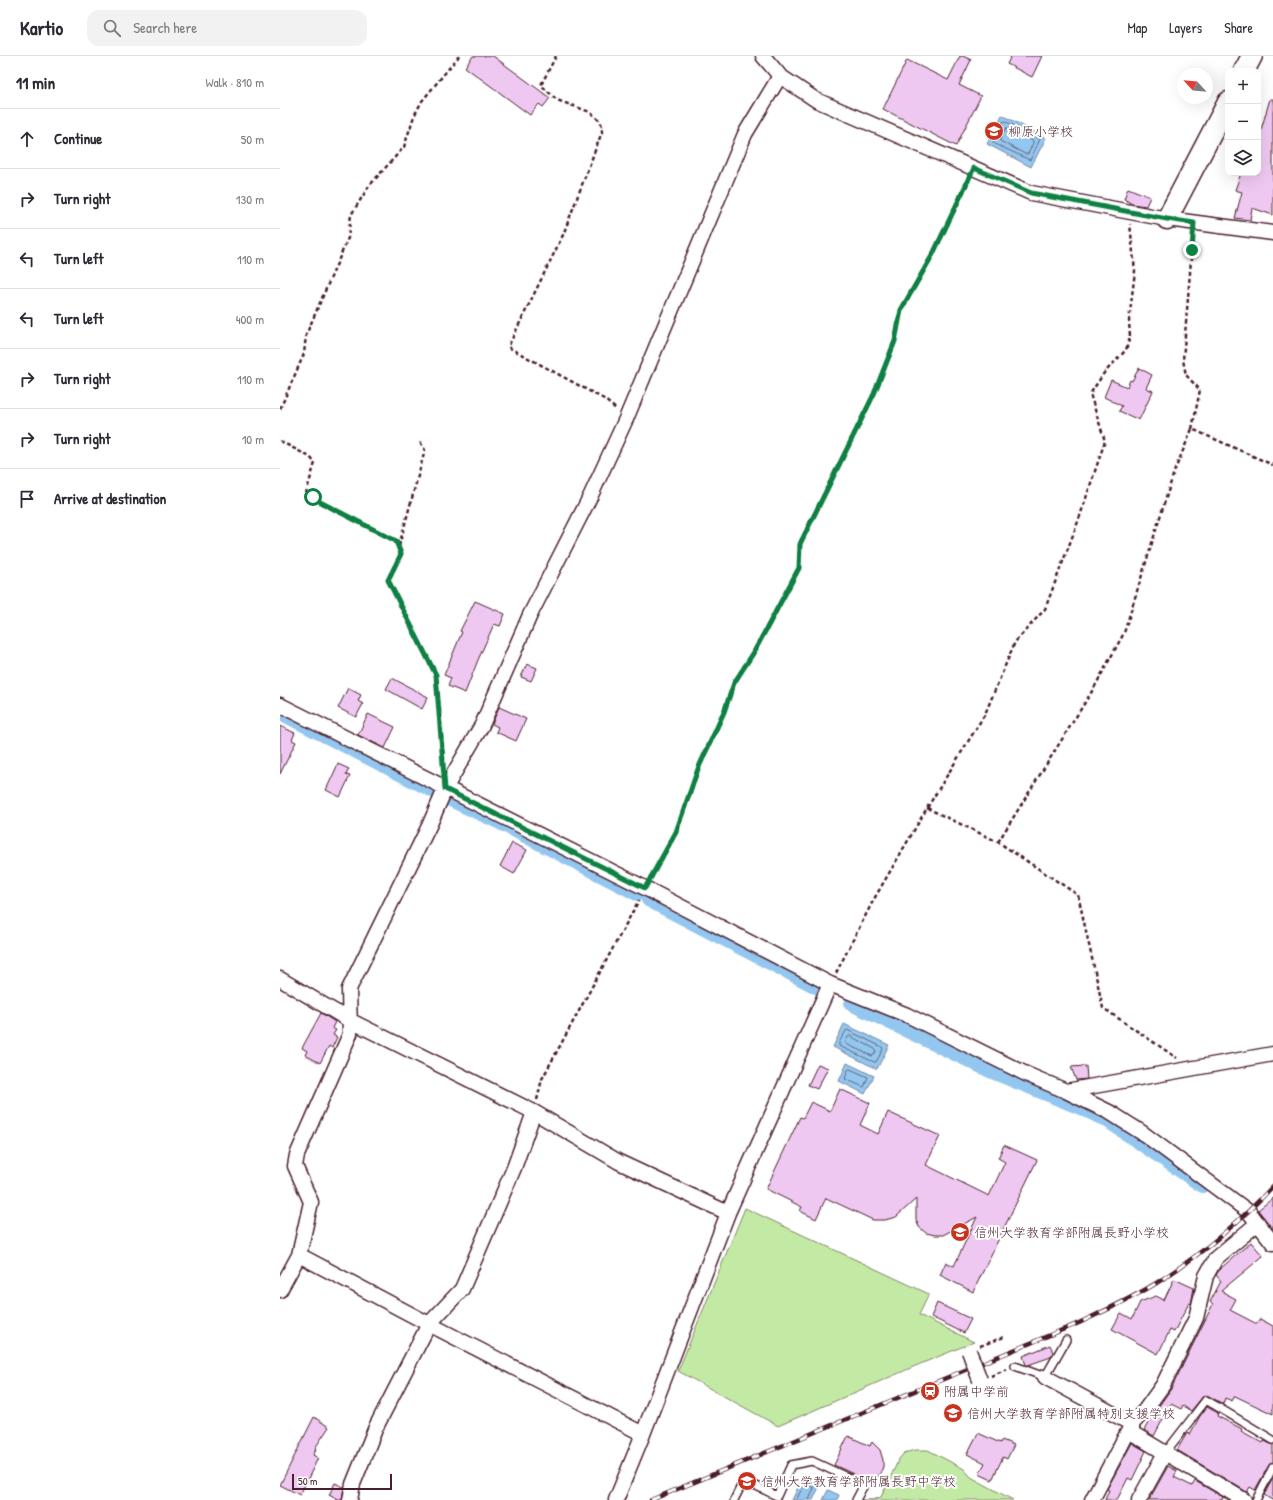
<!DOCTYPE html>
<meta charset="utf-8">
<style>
body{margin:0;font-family:"Patrick Hand","Klee One",sans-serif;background:#f2f2f3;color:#2b2b33}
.controls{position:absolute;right:12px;top:12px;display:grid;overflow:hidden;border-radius:8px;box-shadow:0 4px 16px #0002}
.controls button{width:36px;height:36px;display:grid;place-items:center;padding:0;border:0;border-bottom:1px solid #e1e1e2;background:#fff;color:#2b2b33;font:20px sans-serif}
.compass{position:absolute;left:897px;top:12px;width:36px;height:36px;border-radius:50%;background:#fff;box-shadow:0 4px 16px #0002;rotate:296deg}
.scale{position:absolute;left:12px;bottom:10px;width:100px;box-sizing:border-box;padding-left:4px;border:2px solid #4a1f2b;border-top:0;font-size:11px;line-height:14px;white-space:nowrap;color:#4a1f2b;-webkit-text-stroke:3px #fff;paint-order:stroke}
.stop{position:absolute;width:12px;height:12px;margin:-9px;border:3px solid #0b8043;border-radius:50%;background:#fff}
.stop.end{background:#0b8043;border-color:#fff;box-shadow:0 1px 4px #0008}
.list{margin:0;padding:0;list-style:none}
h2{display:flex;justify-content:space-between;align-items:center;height:52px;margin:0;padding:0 16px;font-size:17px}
h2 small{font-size:13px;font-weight:400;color:#7c7c81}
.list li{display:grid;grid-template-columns:26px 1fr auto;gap:12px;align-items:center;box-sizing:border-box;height:60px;padding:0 16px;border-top:1px solid #e1e1e2}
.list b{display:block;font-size:15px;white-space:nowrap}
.list em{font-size:13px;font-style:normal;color:#7c7c81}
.icon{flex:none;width:22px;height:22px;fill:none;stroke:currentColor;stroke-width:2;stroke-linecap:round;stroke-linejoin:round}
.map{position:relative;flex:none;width:993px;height:1444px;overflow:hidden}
header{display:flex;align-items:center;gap:24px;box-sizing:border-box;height:56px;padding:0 20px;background:#fff;border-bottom:1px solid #e1e1e2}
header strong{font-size:19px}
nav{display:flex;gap:22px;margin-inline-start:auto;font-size:14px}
.search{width:280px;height:36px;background:#f2f2f3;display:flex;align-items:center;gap:10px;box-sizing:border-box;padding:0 14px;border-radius:12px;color:#7c7c81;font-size:15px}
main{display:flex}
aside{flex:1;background:#fff}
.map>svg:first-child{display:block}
</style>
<header>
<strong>Kartio</strong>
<div class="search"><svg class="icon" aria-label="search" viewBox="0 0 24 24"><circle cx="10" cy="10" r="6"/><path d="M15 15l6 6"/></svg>Search here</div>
<nav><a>Map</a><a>Layers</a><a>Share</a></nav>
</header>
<main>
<aside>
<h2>11 min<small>Walk · 810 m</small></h2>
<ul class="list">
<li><svg class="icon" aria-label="ahead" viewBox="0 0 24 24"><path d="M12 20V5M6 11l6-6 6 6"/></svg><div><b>Continue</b></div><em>50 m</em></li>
<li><svg class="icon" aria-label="right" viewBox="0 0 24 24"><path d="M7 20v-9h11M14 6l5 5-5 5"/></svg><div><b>Turn right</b></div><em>130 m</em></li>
<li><svg class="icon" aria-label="left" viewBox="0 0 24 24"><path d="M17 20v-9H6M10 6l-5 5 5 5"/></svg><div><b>Turn left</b></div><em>110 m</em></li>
<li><svg class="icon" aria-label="left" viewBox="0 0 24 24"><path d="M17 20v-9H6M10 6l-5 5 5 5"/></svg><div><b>Turn left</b></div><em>400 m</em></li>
<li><svg class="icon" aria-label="right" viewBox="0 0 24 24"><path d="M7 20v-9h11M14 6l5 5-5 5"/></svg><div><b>Turn right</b></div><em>110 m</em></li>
<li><svg class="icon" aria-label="right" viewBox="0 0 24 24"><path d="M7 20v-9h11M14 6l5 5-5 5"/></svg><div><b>Turn right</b></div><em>10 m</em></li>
<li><svg class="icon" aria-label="arrive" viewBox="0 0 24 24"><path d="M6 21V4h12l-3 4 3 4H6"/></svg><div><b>Arrive at destination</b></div></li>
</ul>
</aside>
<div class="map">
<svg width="993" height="1444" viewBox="0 0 993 1444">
<rect width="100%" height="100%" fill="#fff"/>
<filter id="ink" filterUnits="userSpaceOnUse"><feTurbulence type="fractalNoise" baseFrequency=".025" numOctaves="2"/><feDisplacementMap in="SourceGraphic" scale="8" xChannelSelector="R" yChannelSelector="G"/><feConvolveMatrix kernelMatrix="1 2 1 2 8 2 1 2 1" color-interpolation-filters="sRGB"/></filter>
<g filter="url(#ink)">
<path fill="#c2eaa5" stroke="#868468" d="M465 1152 649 1238 639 1259 694 1286 633 1311 498 1370 398 1315Z
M635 1394H648L684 1413 691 1421 733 1444H581H593L601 1441 619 1403 624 1397Z"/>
<path fill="#93c7f0" stroke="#7684a1" d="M722 59 766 82 751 111 707 88Z
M564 968 609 989 597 1013 553 991Z
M567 1007 594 1020 585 1038 559 1025Z
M523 1421 540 1429 533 1444H512Z
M548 1434 559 1439 557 1444H543Z"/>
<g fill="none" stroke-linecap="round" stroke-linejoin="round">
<path stroke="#67627a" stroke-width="1" d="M725 65 760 83 750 104 713 87 723 66Z
M727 72 753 85V87L748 98H745L720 85C720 81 724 74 727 72Z
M567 974 602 991 603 993 596 1006H594L559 990V987Z
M570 980 595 993 596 995 594 999 592 1000 566 988V985L568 981Z
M570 1013 588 1021 584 1031 565 1023 568 1014Z
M516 1444 525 1427 534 1432 529 1444"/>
<path stroke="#93c7f0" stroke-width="14" d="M0 657 157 737
M166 742 220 767 357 838
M368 844 542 934
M571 948 712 1016 803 1053 829 1066 922 1130"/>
</g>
<path fill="#efc8f2" stroke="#4a1f2b" d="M193 0H213L270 42 263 51 259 48 250 59 185 11Z
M680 0H683L691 4 679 29 701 40 676 90 603 53 627 4 668 24Z
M731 0H762L752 21 727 8Z
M990 43H993V159L972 152 970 164 955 162 962 136 955 134 961 117H978V84Z
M848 132 870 141 866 150 852 148 844 143Z
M859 312 872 319 866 332 873 335 859 364 839 355 842 350 824 341 831 324 847 331 850 324 852 325Z
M195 545 225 558 220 570 214 568 198 604 185 637 168 630 171 622 164 619 182 576 180 575Z
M247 608 257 612 251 625 241 621Z
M112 622 148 641 142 653 106 633Z
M68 632 81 639 78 645 83 648 76 661 58 652Z
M219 651 246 663 236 685 216 676 218 671 212 668Z
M88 658 115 671 105 692 78 679Z
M0 670 15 677 12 684 16 686 0 718Z
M58 708 69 713 66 719 70 720 60 741 46 734Z
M232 787 247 794 234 818 220 810Z
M41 957 55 966 52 972 56 974 53 979 57 981 52 992 49 990 40 1007 25 999 27 995 22 992Z
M538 1008 548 1012 537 1033 528 1029Z
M806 1010 807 1023 796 1024 791 1011Z
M560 1033 590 1047 580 1069 598 1078 608 1056 660 1080 646 1109 709 1140 725 1106 718 1102 724 1089 757 1104 693 1236 660 1219 666 1206 674 1210 697 1161 663 1179H655L646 1177 639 1171 636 1164V1143L616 1161 605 1164H593L546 1142 536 1163 520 1155 522 1151 486 1133 520 1061 523 1062 531 1046 550 1055Z
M993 1142V1173L978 1154Z
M971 1186 983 1200 941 1235 956 1243 950 1254 977 1268 980 1263 993 1270V1358L955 1340 952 1345 945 1342 943 1348 929 1340 924 1339 911 1355 903 1350 901 1353 891 1348 874 1380 864 1374 876 1354 891 1333 933 1248 930 1246 941 1225 936 1219 940 1213Z
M894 1223 914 1232 911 1248 909 1247 894 1276 890 1274 878 1298 832 1273 841 1257 852 1263 860 1246 876 1240 884 1244Z
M657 1247 691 1263 684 1277 651 1261Z
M770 1289 773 1296 771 1301 748 1309H746L743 1300Z
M927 1351 938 1357 937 1360 962 1373 961 1375 983 1387 984 1385 993 1389V1406L989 1409 975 1434 970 1431 967 1436 897 1394 907 1377 910 1378 920 1360Z
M34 1361 49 1371 35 1392 36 1393 33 1399 38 1402 20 1439 0 1429Z
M698 1377 720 1387 722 1384 734 1389 727 1403 723 1401 712 1424 699 1418 705 1407 687 1398Z
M568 1380 590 1390 592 1386 600 1394 603 1404V1411L595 1428 554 1409Z
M852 1387 866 1395 852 1424 848 1422 837 1444H825L829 1434 827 1433Z
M888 1410 897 1415 894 1421 912 1430 915 1425 943 1441 942 1444H869Z
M993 1422V1444H992L984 1439Z
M55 1427 64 1431 62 1444H58L49 1439Z"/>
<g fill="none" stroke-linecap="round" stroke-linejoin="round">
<g stroke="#4a1f2b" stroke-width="10">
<path id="lane" d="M735 1310 765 1321 786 1284
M885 1397 926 1344 993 1384
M454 1444 464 1424 497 1440 511 1409 532 1405 584 1429 576 1444
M976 1444 993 1411"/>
</g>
<g stroke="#4a1f2b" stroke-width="17">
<path id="street" d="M483 0 500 20 536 44 751 137 887 163 993 177
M0 649 365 832 550 928 627 959 746 1018 786 1035 993 998
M0 923 69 964 254 1056 339 1106 448 1157
M786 1035 831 1057 864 1078 969 1156 993 1187
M19 1199 149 1268 363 1378
M0 1234 19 1199 31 1146 15 1110 17 1099 70 978 69 933 149 770 166 731 202 669 250 559 311 439 346 363 465 78 500 20
M765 1321 852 1368V1377L964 1444
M70 1444 73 1428 96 1371 149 1268 182 1233 234 1112 254 1056
M336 1444 363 1378 448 1157 550 928
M812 1444 852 1368 865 1354 883 1329 916 1262 926 1220 936 1202 978 1167
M859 1444 885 1397"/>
</g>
<g stroke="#4a1f2b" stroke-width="23">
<path id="secondary" d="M964 15 972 0
M887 163 948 46"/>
</g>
<path stroke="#4a1f2b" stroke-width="2.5" stroke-dasharray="4 3" stroke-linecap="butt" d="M276 0 261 29 277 44 310 56 321 66 322 76 283 179 228 291 324 343 337 354
M0 353 24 298 26 279 68 182 71 159 89 130 124 91 134 60 142 45 179 0
M912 373 920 334 906 319 903 304 913 179
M0 385 30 401 35 407 26 437 42 447 116 485 121 498 108 524 156 619 164 707
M119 490 145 394 139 384
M647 752 718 786 798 839 823 952 897 1002
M718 786 814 632 844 577 894 416 912 373 993 409
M371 822 396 777 418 713 444 656 454 627 474 596 519 512 520 487 594 338 615 285 621 254 653 198 689 124
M556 917 594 843 647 752 705 658 735 586 765 553 799 463 825 385 810 338 824 317 846 294 850 281 849 265 855 215 850 168
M257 1044 262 1023 359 844
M700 1290 724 1281
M711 1320 727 1313"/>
<use href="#lane" stroke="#fff" stroke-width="7"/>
<use href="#street" stroke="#fff" stroke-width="14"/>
<use href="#secondary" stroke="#fff" stroke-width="20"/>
<g stroke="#4a1f2b" stroke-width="4.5">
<path id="rail" d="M371 1444 799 1267C826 1254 853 1242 878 1226 920 1199 959 1167 993 1130"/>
</g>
<use href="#rail" stroke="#fff" stroke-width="3" stroke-dasharray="9" stroke-linecap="butt"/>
<g stroke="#4a1f2b" stroke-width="17" stroke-linecap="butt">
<path id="street-bridge" d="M689 1295 700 1324"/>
</g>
<use href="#street-bridge" stroke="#fff" stroke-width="14"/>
</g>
</g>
<g fill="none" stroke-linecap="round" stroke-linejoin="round" filter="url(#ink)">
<path stroke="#0b8043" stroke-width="5" d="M33 441 42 447 116 485 121 498 108 524 156 619 165 733 365 832 396 776 418 713 444 656 454 627 474 596 519 512 520 488 594 338 615 285 621 254 653 198 694 112 751 137 887 163 914 167 912 194"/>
</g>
<defs>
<g id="school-disc" transform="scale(1)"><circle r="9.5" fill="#c8321e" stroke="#fff"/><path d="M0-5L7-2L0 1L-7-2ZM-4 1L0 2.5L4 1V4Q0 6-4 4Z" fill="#fff"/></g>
<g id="station-disc" transform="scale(1)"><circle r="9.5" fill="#c8321e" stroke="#fff"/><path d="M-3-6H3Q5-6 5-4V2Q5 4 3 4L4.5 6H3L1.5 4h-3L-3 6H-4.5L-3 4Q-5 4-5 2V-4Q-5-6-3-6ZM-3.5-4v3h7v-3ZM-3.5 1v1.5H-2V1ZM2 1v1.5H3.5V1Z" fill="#fff"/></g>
</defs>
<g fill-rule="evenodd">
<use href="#school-disc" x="714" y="75"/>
<use href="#school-disc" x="680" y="1176"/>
<use href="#station-disc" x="650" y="1335"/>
<use href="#school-disc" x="673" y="1357"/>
<use href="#school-disc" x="467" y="1425"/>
</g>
<g text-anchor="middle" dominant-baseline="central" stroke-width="4" stroke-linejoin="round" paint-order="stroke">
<g font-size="13" fill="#4a1f2b" stroke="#fff" text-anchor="start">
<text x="728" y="75">柳原小学校</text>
<text x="694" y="1176">信州大学教育学部附属長野小学校</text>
<text x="664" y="1335">附属中学前</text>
<text x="687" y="1357">信州大学教育学部附属特別支援学校</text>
<text x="481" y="1425">信州大学教育学部附属長野中学校</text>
</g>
</g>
</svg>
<div class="controls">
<button>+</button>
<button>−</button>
<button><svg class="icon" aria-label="layers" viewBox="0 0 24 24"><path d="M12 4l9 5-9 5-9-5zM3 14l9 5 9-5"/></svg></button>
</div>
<svg class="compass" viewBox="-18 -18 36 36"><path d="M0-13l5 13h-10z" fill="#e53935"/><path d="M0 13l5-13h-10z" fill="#7c7c81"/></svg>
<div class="scale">50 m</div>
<div class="stop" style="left:33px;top:441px"></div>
<div class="stop end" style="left:912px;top:194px"></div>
</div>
</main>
